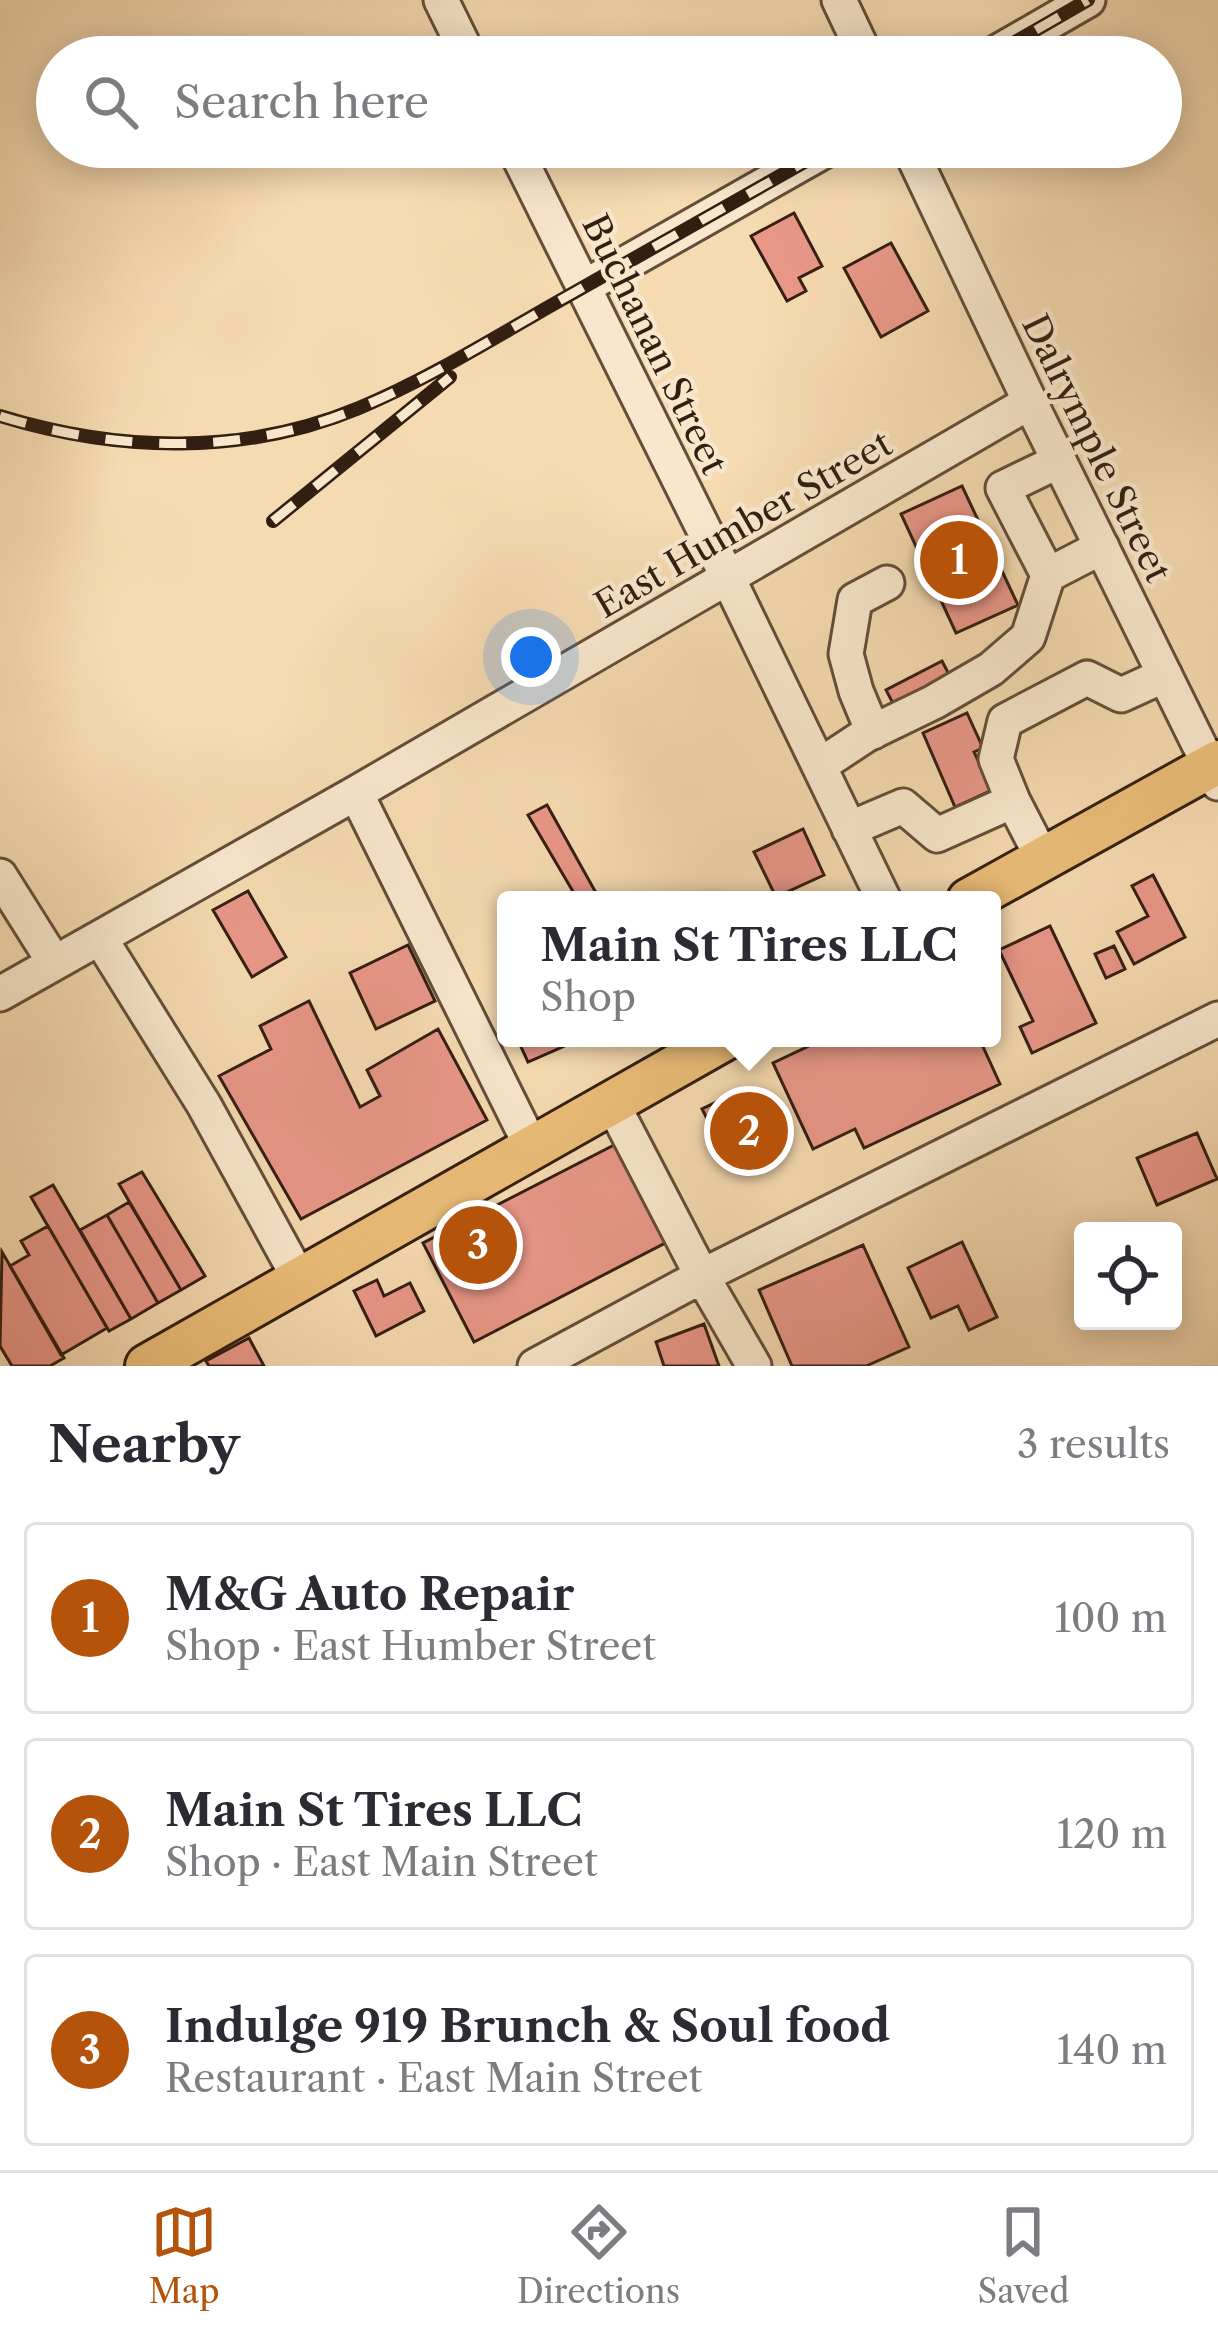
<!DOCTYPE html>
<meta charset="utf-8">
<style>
body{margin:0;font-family:"Libre Caslon Text",serif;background:#f7f7f7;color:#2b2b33}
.controls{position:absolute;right:36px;bottom:36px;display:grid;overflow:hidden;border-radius:12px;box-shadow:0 6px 30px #0003}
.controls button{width:108px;height:108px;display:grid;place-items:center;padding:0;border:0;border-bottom:3px solid #e1e1e2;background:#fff;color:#2b2b33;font:60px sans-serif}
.you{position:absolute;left:531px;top:657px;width:42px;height:42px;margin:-30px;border:9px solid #fff;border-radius:50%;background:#1a73e8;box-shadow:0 0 0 18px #1a73e833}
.badge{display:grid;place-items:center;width:78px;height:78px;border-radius:50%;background:#b45309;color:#fff;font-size:39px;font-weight:700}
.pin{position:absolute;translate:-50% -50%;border:6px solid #fff;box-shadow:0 3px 12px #0006}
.popup{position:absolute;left:497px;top:891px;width:504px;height:156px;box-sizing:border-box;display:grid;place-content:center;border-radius:12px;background:#fff;filter:drop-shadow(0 3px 9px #0005);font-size:39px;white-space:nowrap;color:#7c7c81}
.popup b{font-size:45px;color:#2b2b33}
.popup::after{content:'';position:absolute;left:50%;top:100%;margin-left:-24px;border:24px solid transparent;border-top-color:#fff}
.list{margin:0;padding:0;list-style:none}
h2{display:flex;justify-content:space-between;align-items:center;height:156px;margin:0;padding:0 48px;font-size:51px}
h2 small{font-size:39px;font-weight:400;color:#7c7c81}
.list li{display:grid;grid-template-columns:78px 1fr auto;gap:36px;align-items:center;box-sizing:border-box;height:192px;margin:0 24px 24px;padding:0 24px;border:3px solid #e1e1e2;border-radius:12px}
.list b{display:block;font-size:45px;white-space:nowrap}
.list p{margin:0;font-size:39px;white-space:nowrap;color:#7c7c81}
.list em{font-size:39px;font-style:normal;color:#7c7c81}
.icon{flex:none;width:66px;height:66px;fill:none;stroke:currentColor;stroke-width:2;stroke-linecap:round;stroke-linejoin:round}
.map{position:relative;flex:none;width:1218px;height:1366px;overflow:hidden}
.search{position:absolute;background:#fff;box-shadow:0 6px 30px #0003;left:36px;right:36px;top:36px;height:132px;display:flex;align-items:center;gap:30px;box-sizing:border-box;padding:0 42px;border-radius:66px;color:#7c7c81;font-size:45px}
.sheet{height:804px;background:#fff}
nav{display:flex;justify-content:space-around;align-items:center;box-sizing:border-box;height:168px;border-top:3px solid #e1e1e2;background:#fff;font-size:33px;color:#7c7c81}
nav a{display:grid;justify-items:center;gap:6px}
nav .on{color:#b45309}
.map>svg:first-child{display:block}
</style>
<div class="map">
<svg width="1218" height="1366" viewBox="0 0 1218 1366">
<rect width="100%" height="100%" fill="#f6dab1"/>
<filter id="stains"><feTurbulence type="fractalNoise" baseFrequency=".00167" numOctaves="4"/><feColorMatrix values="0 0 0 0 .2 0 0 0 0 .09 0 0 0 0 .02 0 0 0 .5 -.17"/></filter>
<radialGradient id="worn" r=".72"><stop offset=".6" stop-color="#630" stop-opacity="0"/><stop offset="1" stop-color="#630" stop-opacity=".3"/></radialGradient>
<path fill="#e99789" stroke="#331f11" stroke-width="3" d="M730 147H766L739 162Z
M794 213 822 266 799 278 806 291 787 301 751 236Z
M891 243 928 311 881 337 844 268Z
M962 486 1018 605 956 633 901 514Z
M942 661 953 682 897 711 886 690Z
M967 713 983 748 974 752 992 790 955 807 923 733Z
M547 805 600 900H578L528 815Z
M803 829 824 875 776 897 754 852Z
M1153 875 1185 937 1134 964 1117 932 1148 916 1132 886Z
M248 891 286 957 252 977 213 910Z
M1050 926 1096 1023 1032 1053 1020 1027 1033 1021 999 950Z
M408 945 435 1001 376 1029 350 973Z
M1114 946 1125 969 1106 978 1095 954Z
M309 1001 360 1107 380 1096 367 1070 438 1029 487 1120 301 1219 219 1076 271 1049 260 1026Z
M517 1038H583L528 1062Z
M826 1038H979L1000 1084 864 1148 855 1129 813 1149 773 1063Z
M729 1096 741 1119 770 1104 790 1142 734 1171 702 1109Z
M1197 1133 1217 1179 1157 1205 1137 1158Z
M620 1142 671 1240 474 1342 423 1243Z
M142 1172 205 1276 181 1290 119 1184Z
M53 1185 131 1319 109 1331 31 1197Z
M129 1202 181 1290 158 1303 107 1215Z
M107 1215 158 1303 131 1319 80 1230Z
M48 1226 107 1328 61 1355 10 1266 29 1255 21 1241Z
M962 1242 997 1317 969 1330 958 1306 931 1318 908 1268Z
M863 1245 909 1347 866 1366H792L759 1290Z
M2 1252 64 1358 50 1366H12L0 1346Z
M377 1280 384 1296 410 1283 424 1311 376 1336 354 1291Z
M704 1324 719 1366H664L656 1342Z
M249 1338 264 1366H209L206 1361Z"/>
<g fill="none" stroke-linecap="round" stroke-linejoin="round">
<g stroke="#644e39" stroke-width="39">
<path id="minor" d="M441 0 469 57
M839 0 866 57
M989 57 1088 0
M514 147 728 578 884 900
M909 147 1030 402 1218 783
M584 287 831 147
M1048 575 1003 488 1059 461
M873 732 856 691 846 654 855 600 887 583
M819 766 866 735 934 702 991 669 1028 637 1048 575 1102 547
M356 793 533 1150
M849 829 903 806 937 835 1013 801
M1043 859 1013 801 996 759 1005 721 1087 678 1121 695 1165 675
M0 876 54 962
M100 938 204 1105 300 1280
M0 994 356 793 1030 402
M612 1103 702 1276 754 1366
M535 1366 702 1276 1218 1019"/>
</g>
<g stroke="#331f11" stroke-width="48">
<path id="major" d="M969 900 1218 762
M147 1366 726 1038"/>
</g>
<use href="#minor" stroke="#f9e7cc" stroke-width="33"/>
<use href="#major" stroke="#ebbd78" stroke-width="42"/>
<g stroke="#331f11" stroke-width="14">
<path id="rail" d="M989 57 1088 0
M0 416C117 452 244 456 359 408 426 380 489 341 552 305 645 252 738 200 831 147
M273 521 450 377"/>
</g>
<use href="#rail" stroke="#f9e7cc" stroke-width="9" stroke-dasharray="27" stroke-linecap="butt"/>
</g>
<g text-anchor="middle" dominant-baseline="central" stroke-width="9" stroke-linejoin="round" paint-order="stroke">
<g font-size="36" fill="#331f11" stroke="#f9e7cc">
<text transform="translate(655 344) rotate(64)">Buchanan Street</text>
<text transform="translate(1097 448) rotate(64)">Dalrymple Street</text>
<text transform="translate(743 524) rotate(-30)">East Humber Street</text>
</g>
</g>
<rect width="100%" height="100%" filter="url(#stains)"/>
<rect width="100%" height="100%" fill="url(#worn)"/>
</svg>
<div class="controls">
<button><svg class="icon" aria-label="locate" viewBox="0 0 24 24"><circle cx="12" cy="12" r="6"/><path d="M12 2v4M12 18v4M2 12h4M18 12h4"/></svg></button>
</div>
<div class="you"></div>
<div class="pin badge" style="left:959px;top:560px">1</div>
<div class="pin badge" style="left:749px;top:1131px">2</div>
<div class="popup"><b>Main St Tires LLC</b>Shop</div>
<div class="pin badge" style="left:478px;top:1245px">3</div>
<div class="search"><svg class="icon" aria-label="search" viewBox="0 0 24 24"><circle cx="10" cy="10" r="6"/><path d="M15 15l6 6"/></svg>Search here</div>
</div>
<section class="sheet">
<h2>Nearby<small>3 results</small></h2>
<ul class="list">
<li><span class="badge">1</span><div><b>M&amp;G Auto Repair</b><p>Shop · East Humber Street</p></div><em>100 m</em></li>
<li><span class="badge">2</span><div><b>Main St Tires LLC</b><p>Shop · East Main Street</p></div><em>120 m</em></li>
<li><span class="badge">3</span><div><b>Indulge 919 Brunch &amp; Soul food</b><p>Restaurant · East Main Street</p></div><em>140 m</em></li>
</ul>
</section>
<nav>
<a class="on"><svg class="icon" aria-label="map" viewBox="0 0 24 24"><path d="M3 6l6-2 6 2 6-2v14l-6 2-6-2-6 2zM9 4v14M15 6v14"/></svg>Map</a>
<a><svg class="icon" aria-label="directions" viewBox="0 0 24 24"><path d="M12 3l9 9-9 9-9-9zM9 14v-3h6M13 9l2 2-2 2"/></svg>Directions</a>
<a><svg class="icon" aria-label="saved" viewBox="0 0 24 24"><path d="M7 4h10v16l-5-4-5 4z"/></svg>Saved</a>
</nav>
